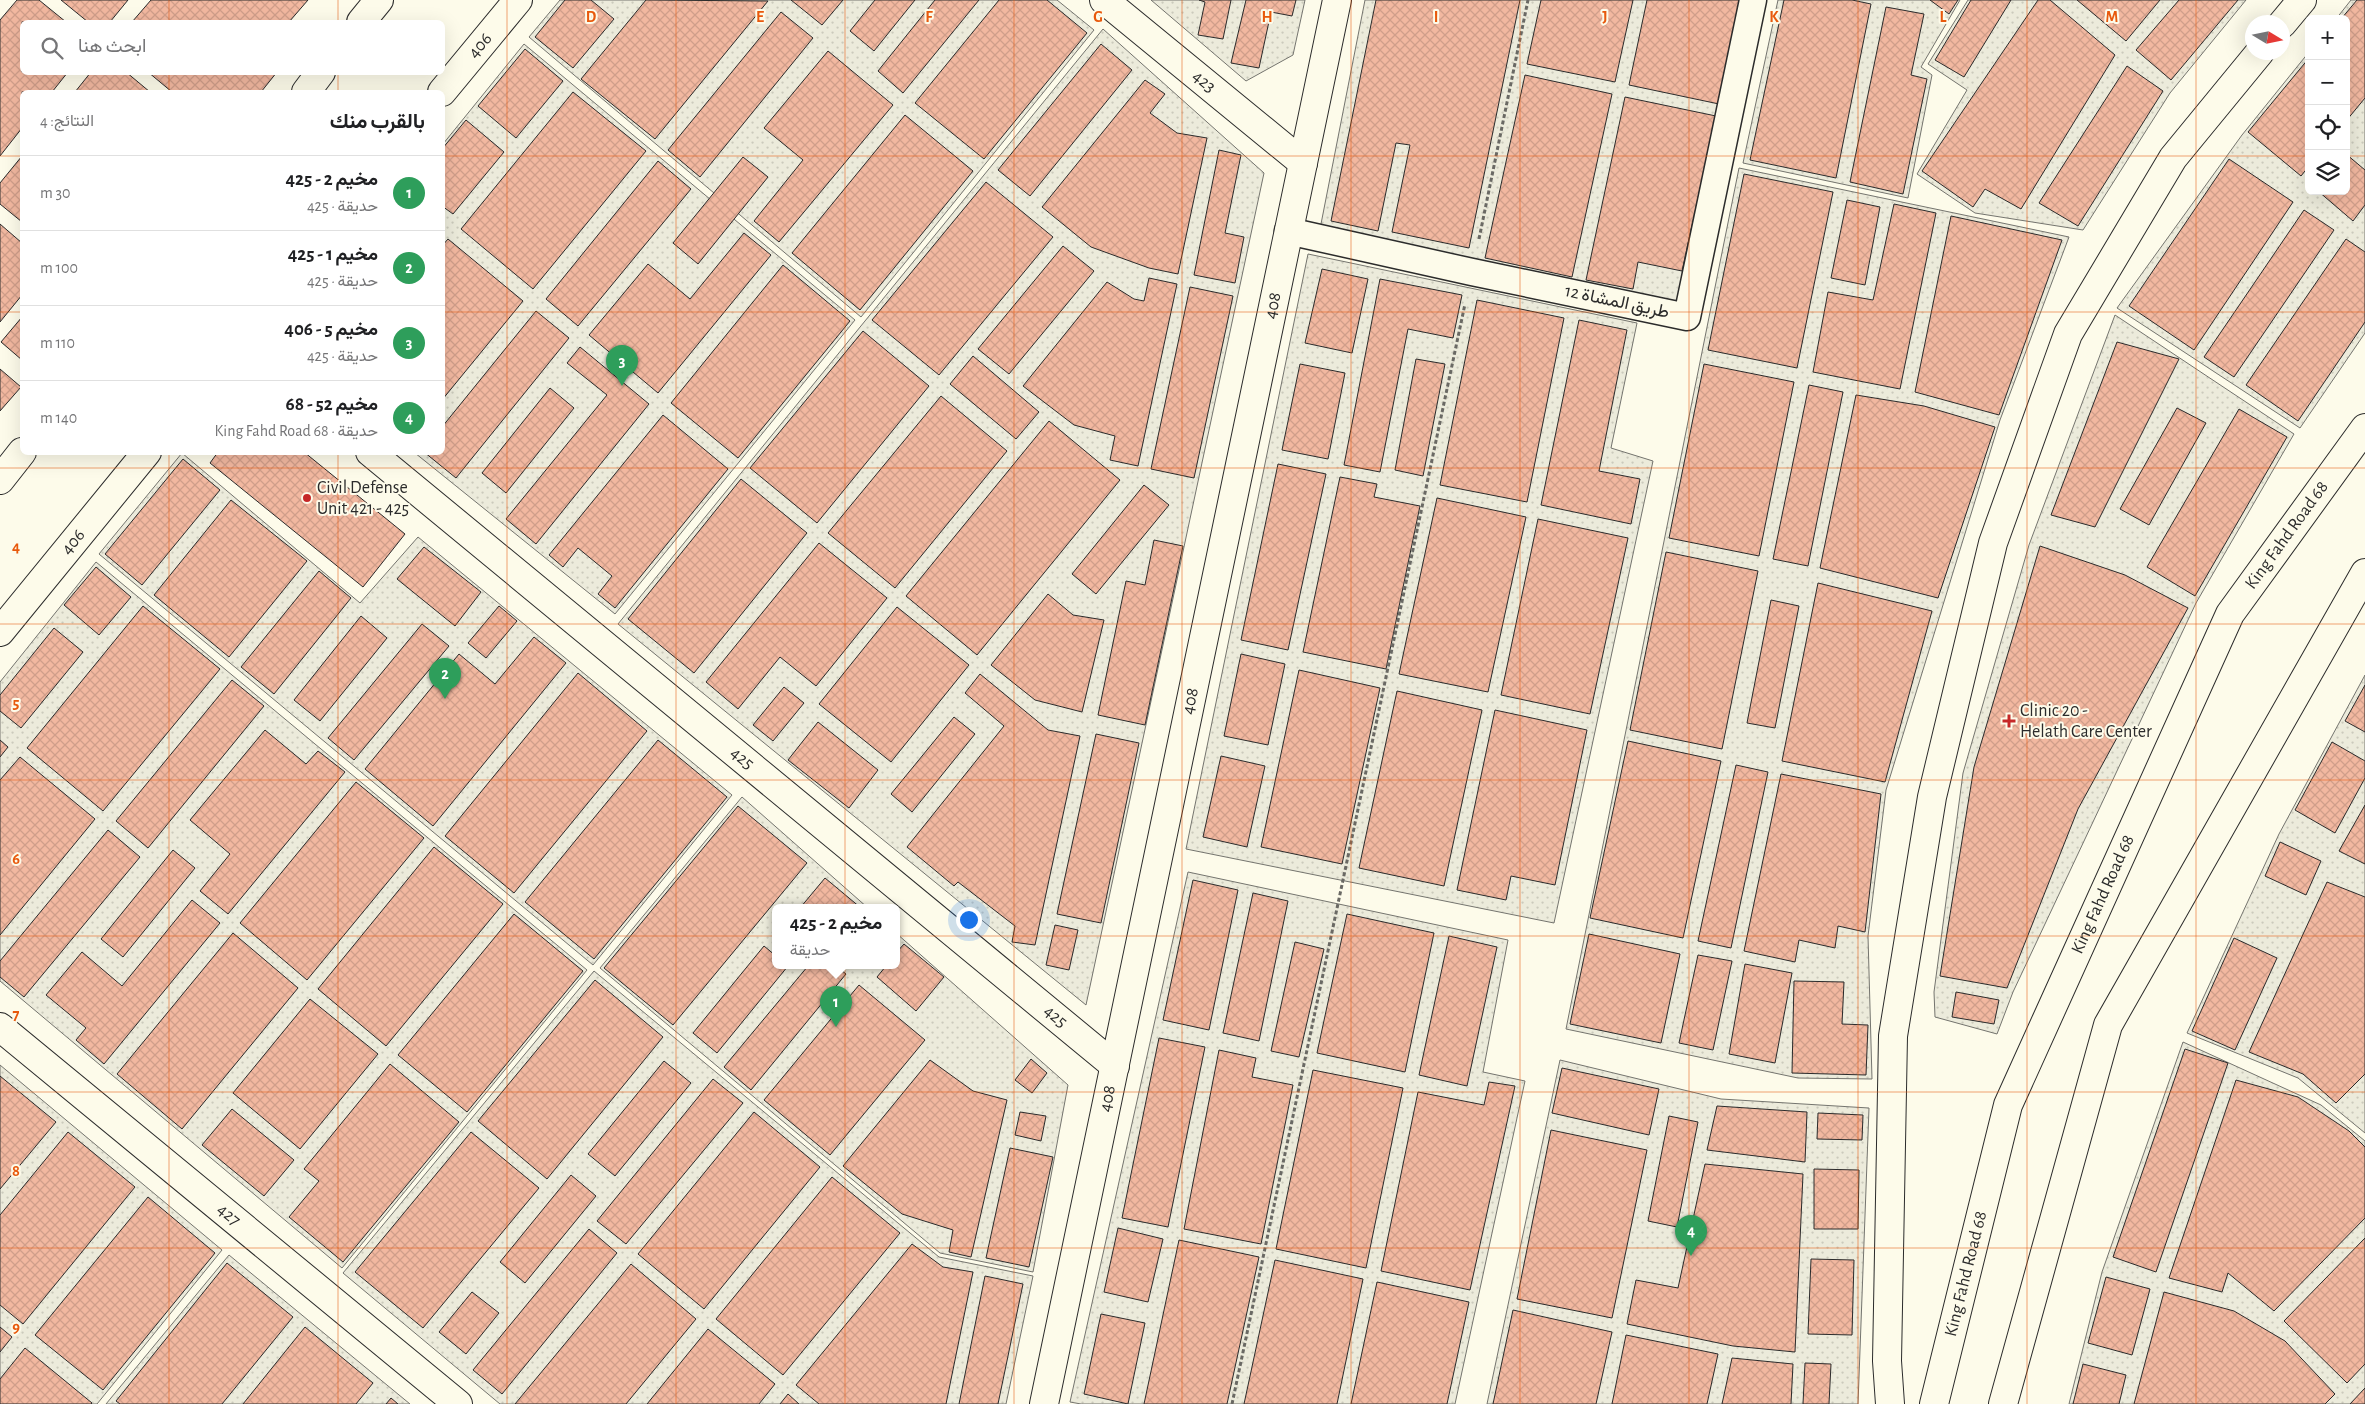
<!DOCTYPE html>
<html lang="ar">
<meta charset="utf-8">
<style>
body{margin:0;font-family:"Alegreya Sans",Vazirmatn,sans-serif;background:#f6f6f6;color:#202124;direction:rtl}
.controls{position:absolute;right:15px;top:15px;display:grid;overflow:hidden;border-radius:8px;box-shadow:0 5px 20px #0002}
.controls button{width:45px;height:45px;display:grid;place-items:center;padding:0;border:0;border-bottom:1px solid #e0e0e0;background:#fff;color:#202124;font:25px sans-serif}
.compass{position:absolute;left:2245px;top:15px;width:45px;height:45px;border-radius:50%;background:#fff;box-shadow:0 5px 20px #0002;rotate:100deg}
.you{position:absolute;left:968px;top:919px;width:18px;height:18px;margin:-12px;border:4px solid #fff;border-radius:50%;background:#1a73e8;box-shadow:0 0 0 8px #1a73e833}
.badge{display:grid;place-items:center;width:32px;height:32px;border-radius:50%;background:#ea580c;color:#fff;font-size:16px;font-weight:700}
.pin{position:absolute;translate:-50% -41px;filter:drop-shadow(0 1px 2px #0008)}
.pin::after{content:'';position:absolute;top:26px;width:18px;height:15px;background:inherit;clip-path:polygon(0 0,100% 0,50% 100%)}
.popup{position:absolute;left:772px;top:904px;width:128px;height:65px;box-sizing:border-box;display:grid;place-content:center;border-radius:8px;background:#fff;filter:drop-shadow(0 1px 4px #0005);font-size:16px;white-space:nowrap;color:#757577}
.popup b{font-size:19px;color:#202124}
.popup::after{content:'';position:absolute;left:50%;top:100%;margin-left:-10px;border:10px solid transparent;border-top-color:#fff}
.list{margin:0;padding:0;list-style:none}
h2{display:flex;justify-content:space-between;align-items:center;height:65px;margin:0;padding:0 20px;font-size:21px}
h2 small{font-size:16px;font-weight:400;color:#757577}
.list li{display:grid;grid-template-columns:32px 1fr auto;gap:15px;align-items:center;box-sizing:border-box;height:75px;padding:0 20px;border-top:1px solid #e0e0e0}
.list b{display:block;font-size:19px;white-space:nowrap}
.list p{margin:0;font-size:16px;white-space:nowrap;color:#757577}
.list em{font-size:16px;font-style:normal;color:#757577}
.icon{flex:none;width:28px;height:28px;fill:none;stroke:currentColor;stroke-width:2;stroke-linecap:round;stroke-linejoin:round}
.map{position:relative;flex:none;width:2365px;height:1404px;overflow:hidden;direction:ltr}
.search{position:absolute;background:#fff;box-shadow:0 5px 20px #0002;left:20px;top:20px;width:425px;height:55px;display:flex;align-items:center;gap:12px;box-sizing:border-box;padding:0 18px;border-radius:8px;color:#757577;font-size:19px}
.panel{position:absolute;background:#fff;box-shadow:0 5px 20px #0002;left:20px;top:90px;width:425px;height:365px;border-radius:8px;direction:rtl}
.map>svg:first-child{display:block}
</style>
<div class="map">
<svg width="2365" height="1404" viewBox="0 0 2365 1404">
<defs>
<pattern id="park-dots" width="8" height="8" patternUnits="userSpaceOnUse" patternTransform="scale(1.25)"><rect width="8" height="8" fill="#ecebdb"/><path d="M2 2h.1M6 6h.1" fill="none" stroke="#cbcabc" stroke-width="1.8" stroke-linecap="round"/></pattern>
<pattern id="building-cross-hatch" width="8" height="8" patternUnits="userSpaceOnUse" patternTransform="scale(1.25)"><rect width="8" height="8" fill="#f2b8a0"/><path d="M0 0l8 8M0 8l8-8" fill="none" stroke="#d09e8a"/></pattern>
</defs>
<rect width="100%" height="100%" fill="#fdfbea"/>
<path fill="url(#park-dots)" stroke="#74746e" d="M560 0H1057L1094 30 861 317 529 37Z
M1151 0H1305L1293 55 1246 81Z
M1365 0H1742L1678 306 1320 229Z
M1778 0H1960L1921 67 1932 75 1908 198 1743 163Z
M1968 0H2246L2170 93 2083 230 1975 213 1917 174 1967 90 1928 64Z
M2351 0H2365V333L2300 428 2117 308 2242 135 2309 52V191H2346V19H2336Z
M1103 29 1264 173 1086 1005 618 624Z
M524 44 855 320 615 614 415 453 442 452 443 144Z
M1739 168 2069 237 2000 420 1886 790 1868 936 1872 1079 1798 1078 1566 1029Z
M1308 254 1637 323 1611 448 1653 461 1554 923 1186 849Z
M2115 315 2294 434 2196 603 2013 992 1997 1034 1935 1017 1934 992 1963 773 2029 545Z
M182 453 360 603 418 537 732 795 593 965 99 554Z
M96 562 587 970 342 1268 0 981V682Z
M2365 675V1133L2298 1078 2187 1033 2279 834Z
M742 797 868 908H776V966H896V933L1068 1085 1033 1272 940 1253 600 968Z
M1188 872 1508 940 1483 1072 1525 1081 1455 1404H1081L1070 1402Z
M594 971 939 1257 1033 1276 1006 1404H500L343 1273Z
M2183 1042 2321 1105 2365 1141V1404H2069L2102 1272Z
M1560 1060 1721 1099 1869 1108 1858 1404H1487Z
M0 1065 222 1250 97 1404H0Z
M229 1255 410 1404H106Z"/>
<path fill="url(#building-cross-hatch)" stroke="#2b2b2b" d="M17 0H39L66 22H22V72H68L52 92H22V128L0 156V20Z
M61 0H128L110 22H88Z
M151 0H308L289 22H132Z
M565 0H591L614 19 573 68 535 37Z
M646 0 768 1 655 139 581 79Z
M791 0H843L822 25Z
M875 0H915L874 51 850 31Z
M935 0H979L903 93 878 71Z
M999 0H1047L1087 33 984 159 915 103Z
M1199 0H1231L1223 39 1198 35 1205 2Z
M1246 0H1296L1292 16 1271 12 1259 68 1231 63Z
M1376 0H1520L1469 248 1392 232 1410 145 1396 143 1378 231 1331 221Z
M1541 0H1633L1615 82 1527 64Z
M1647 0H1741L1719 104 1629 85Z
M1784 0H1852L1871 4 1836 178 1750 160Z
M1930 0H1958L1949 14Z
M1971 0H2011L1964 77 1935 60Z
M2038 0H2050L2115 55 2021 209 1985 189 1973 207 1922 171Z
M2077 0H2160L2126 41Z
M2179 0H2238L2171 80 2136 50Z
M2357 0H2365V98L2346 121V19H2341Z
M1886 7 1924 14 1911 75 1927 79 1903 194 1850 182Z
M781 12 813 38 700 177 668 150Z
M1101 44 1132 70 1030 196 998 170Z
M525 49 563 81 516 138 478 106Z
M828 51 893 105 779 242 754 221 803 160 764 128Z
M2309 58V166L2301 176 2248 132Z
M2127 66 2163 91 2078 226 2039 203Z
M91 72H126L150 92H75Z
M148 72H277L261 92H172Z
M1525 75 1612 94 1572 277 1485 258Z
M1145 80 1165 94 1150 113 1177 133 1207 138 1178 274 1149 268 1091 247 1042 207Z
M573 92 646 151 533 289 461 229Z
M1625 97 1716 116 1682 271 1638 262 1633 289 1586 280Z
M905 115 973 171 860 310 792 253Z
M466 120 504 152 453 214 442 206V149Z
M1219 150 1241 155 1225 233 1244 237 1235 283 1194 275Z
M2346 154 2365 170V205L2353 221 2318 191H2346Z
M22 156V222L0 204V183Z
M743 157 768 177 698 264 673 243Z
M2229 159 2293 202 2194 350 2129 306Z
M658 161 691 189 578 326 546 299Z
M1744 174 1833 192 1797 368 1708 350Z
M986 182 1053 237 939 375 872 320Z
M1847 200 1880 207 1865 285 1831 278Z
M1894 204 1936 213 1900 389 1813 372 1828 292 1873 300Z
M2304 210 2334 230 2234 377 2204 357Z
M1951 216 2062 240 1999 415 1915 392Z
M0 224 22 243V295L0 322Z
M744 233 771 255 658 393 589 335 648 264 690 299Z
M448 239 523 301 442 400V246Z
M2346 239 2365 252V322L2298 421 2246 385Z
M1063 246 1094 271 1009 374 978 349Z
M783 265 850 321 738 458 671 403Z
M1322 269 1368 279 1352 353 1305 343Z
M1149 278 1177 284 1138 466 1110 460 1115 436 1074 425 1023 386 1107 282 1134 299 1144 301Z
M1380 279 1462 295 1453 338 1408 329 1380 472 1344 465Z
M1190 287 1233 296 1194 478 1151 469Z
M1477 300 1564 318 1527 502 1440 485Z
M536 311 569 338 456 478 424 452H442V427Z
M22 317V360L1 342Z
M1579 320 1627 330 1599 471 1640 479 1631 524 1541 505Z
M863 331 929 386 817 523 750 468Z
M2117 342 2179 359 2095 527 2051 515Z
M580 347 649 404 536 544 506 519 607 395 567 363Z
M973 356 1039 412 1016 439 950 384Z
M1416 359 1445 364 1423 476 1395 470Z
M1300 364 1345 373 1328 459 1282 450Z
M1704 364 1794 382 1759 556 1669 538Z
M0 369 21 387 0 411Z
M1809 385 1843 392 1808 566 1773 559Z
M550 388 574 408 506 493 482 473Z
M1856 395 1924 406 1995 427 1938 598 1820 568Z
M941 396 1007 451 895 588 828 533Z
M2177 408 2206 423 2149 525 2120 509Z
M2239 409 2287 437 2195 596 2147 567Z
M663 415 728 469 615 608 598 594 612 576 578 548 563 567 549 555Z
M1049 421 1120 480 977 655 906 596Z
M218 452H304L405 534 363 587 210 463Z
M183 459 220 490 142 585 105 554Z
M1278 464 1326 474 1288 650 1241 640Z
M1340 477 1377 484 1374 497 1420 506 1386 669 1303 652Z
M741 479 807 533 694 673 628 619Z
M1144 485 1169 505 1096 594 1072 574Z
M1437 498 1526 517 1488 692 1399 674Z
M231 500 307 561 229 657 154 595Z
M1538 519 1628 538 1590 714 1501 695Z
M1154 540 1183 546 1145 725 1098 715 1126 581 1145 585Z
M819 543 887 598 816 686 780 657 738 709 706 682Z
M2040 546 2125 575 2188 608 2078 809 2007 988 1940 976 1974 767Z
M424 547 481 592 455 626 397 579Z
M1666 552 1758 571 1722 749 1630 730Z
M96 567 131 597 99 635 64 605Z
M319 571 351 598 274 694 241 667Z
M1818 583 1932 611 1885 782 1782 761Z
M1048 594 1073 615 1104 620 1082 712 1035 700 991 665Z
M1771 600 1799 606 1775 728 1747 723Z
M143 606 220 669 103 811 27 748Z
M499 606 517 621 486 658 468 643Z
M897 607 969 665 891 762 819 704Z
M361 616 387 638 320 721 294 700Z
M422 624 449 646 354 760 328 738Z
M54 628 83 652 21 728 0 711V695Z
M534 637 566 663 433 826 365 769 459 654 495 684Z
M1241 654 1285 664 1268 745 1224 736Z
M1299 670 1380 688 1342 864 1261 847Z
M578 673 647 731 514 893 445 836Z
M980 674 1048 730 1080 736 1035 945 1012 942 1015 926 958 882 954 886 907 847 1004 726 965 693Z
M232 680 264 706 148 848 116 821Z
M2365 685V732L2345 721Z
M784 687 804 703 773 741 753 725Z
M1397 691 1482 710 1444 886 1359 868Z
M1495 710 1587 730 1555 885 1511 876 1506 900 1457 890Z
M954 717 975 734 912 812 891 794Z
M818 722 878 770 849 808 788 760Z
M265 730 306 764 318 751 345 772 228 914 200 891 230 854 190 820Z
M1096 734 1139 743 1101 923 1057 914Z
M0 740 8 747 0 757Z
M658 740 727 797 594 959 525 902Z
M1628 741 1721 761 1683 938 1590 918Z
M2332 742 2365 761V778L2335 833 2295 810Z
M1221 756 1265 766 1247 847 1203 837Z
M20 757 95 819 0 935V780Z
M1736 765 1768 772 1731 948 1698 941Z
M1781 774 1881 794 1865 932 1838 926 1835 948 1799 940 1795 962 1744 951Z
M356 782 424 838 307 980 240 923Z
M2365 805V864L2339 851Z
M738 806 807 863 673 1025 604 968Z
M108 830 140 857 24 997 0 977V961Z
M2280 842 2321 861 2306 895 2265 876Z
M434 847 503 904 386 1046 318 989Z
M173 850 195 868 123 957 101 939Z
M825 878 861 908H800Z
M1193 880 1238 890 1209 1030 1163 1020Z
M2327 882 2365 897V1074L2336 1103 2303 1074 2249 1052Z
M1253 893 1288 901 1259 1041 1223 1033Z
M192 900 220 923 104 1064 76 1040 86 1028 46 995 82 952 122 986Z
M514 914 583 971 467 1112 398 1055Z
M1347 914 1434 933 1405 1072 1317 1053Z
M1055 925 1078 930 1069 970 1046 965Z
M233 933 298 988 182 1129 117 1074Z
M1589 934 1680 954 1661 1043 1570 1024Z
M1449 936 1497 947 1467 1086 1419 1075Z
M2234 938 2277 958 2235 1050 2192 1031Z
M1295 942 1324 949 1299 1057 1271 1051Z
M904 944 944 977 916 1011 877 977 886 966H896V953Z
M764 946 776 956V966H788L717 1053 693 1033Z
M1698 955 1732 961 1713 1050 1679 1043Z
M1745 964 1792 973 1775 1063 1729 1054Z
M808 966H836L846 974 751 1090 724 1067Z
M595 980 663 1037 547 1179 478 1121Z
M1794 981 1844 982 1842 1024 1868 1025 1866 1075 1792 1073Z
M859 985 925 1040 830 1155 764 1100Z
M1956 992 1999 1000 1994 1024 1952 1017Z
M310 999 378 1054 300 1149 233 1093Z
M1159 1038 1205 1047 1168 1227 1122 1218Z
M2185 1049 2228 1063 2156 1272 2113 1257Z
M1219 1050 1256 1058 1252 1077 1293 1085 1261 1244 1184 1229Z
M1031 1059 1047 1073 1032 1093 1015 1080Z
M930 1060 973 1091 1007 1100 971 1257 949 1252 953 1230 902 1214 843 1166Z
M664 1061 691 1083 615 1176 588 1154Z
M390 1064 459 1122 343 1262 289 1217 319 1181 304 1169Z
M1562 1068 1659 1089 1649 1135 1552 1113Z
M1313 1070 1403 1088 1366 1268 1276 1249Z
M0 1076 56 1122 0 1189Z
M713 1079 743 1103 626 1244 597 1221Z
M2236 1080 2298 1097 2349 1131 2365 1147V1218L2274 1311 2228 1273 2222 1292 2169 1278Z
M1489 1082 1515 1086 1470 1290 1381 1271 1418 1092 1484 1105Z
M1717 1106 1807 1112 1805 1162 1707 1150Z
M232 1109 294 1160 264 1196 202 1145Z
M754 1112 820 1167 704 1309 638 1254Z
M1020 1112 1046 1116 1041 1141 1015 1135Z
M1818 1113 1863 1115 1862 1140 1817 1139Z
M1669 1116 1698 1122 1677 1227 1648 1221Z
M1551 1130 1647 1150 1612 1318 1517 1299Z
M68 1132 135 1187 23 1324 0 1305V1215Z
M471 1132 539 1188 423 1328 355 1272Z
M1010 1148 1053 1157 1029 1267 986 1258Z
M1705 1164 1803 1174 1795 1352 1733 1346 1627 1324 1636 1280 1678 1288Z
M1814 1169 1859 1170 1858 1229H1814Z
M571 1175 596 1196 525 1283 500 1262Z
M832 1177 900 1233 783 1375 716 1319Z
M148 1197 215 1253 103 1390 35 1335Z
M1118 1228 1163 1239 1148 1302 1104 1292Z
M589 1229 617 1253 502 1394 473 1370Z
M2365 1238V1364L2347 1383 2284 1321Z
M1179 1240 1259 1257 1227 1404H1144Z
M912 1244 943 1267 973 1272 946 1404H819L796 1385Z
M1811 1259 1854 1260 1852 1335 1808 1334Z
M1275 1260 1363 1279 1337 1404H1244Z
M227 1263 293 1317 222 1404H120L116 1401Z
M631 1264 696 1319 626 1404H515Z
M985 1276 1023 1284 998 1404H959Z
M2106 1277 2150 1289 2132 1355 2088 1343Z
M1377 1282 1469 1302 1447 1404H1351Z
M472 1292 499 1313 466 1354 439 1332Z
M2164 1292 2234 1311 2285 1341 2335 1394 2325 1404H2134Z
M1513 1310 1612 1332 1596 1404H1493Z
M1101 1314 1145 1323 1128 1404 1084 1394Z
M0 1327 12 1337 0 1352Z
M305 1327 373 1383 356 1404H243Z
M708 1329 775 1384 759 1404H647Z
M1626 1335 1718 1354 1707 1404H1612Z
M25 1348 92 1403 91 1404H0V1379Z
M1732 1358 1793 1364 1791 1404H1722Z
M1805 1363 1831 1364 1829 1404H1803Z
M2083 1364 2126 1375 2119 1404H2073Z
M2365 1388V1404H2350Z
M788 1394 799 1404H780Z
M391 1398 398 1404H386Z"/>
<g fill="none" stroke-linecap="round" stroke-linejoin="round">
<g stroke="#2b2b2b" stroke-width="29">
<path id="pedestrian" d="M1288 231 1472 272 1687 317 1753 0"/>
</g>
<g stroke="#2b2b2b" stroke-width="30">
<g id="minor">
<path id="s1" d="M1104 0 1303 163"/>
<path id="s2" d="M370 452 1115 1066"/>
<path id="s3" d="M0 1027 458 1404"/>
<path id="s4" d="M1044 1404 1337 0"/>
</g>
</g>
<g stroke="#2b2b2b" stroke-width="30">
<g id="tertiary">
<path d="M361 22 379 0"/>
<path d="M306 92 321 72"/>
<path id="s5" d="M442 92 518 0"/>
<path d="M0 480 22 452"/>
<path id="s6" d="M0 632 147 452"/>
</g>
</g>
<g stroke="#2b2b2b" stroke-width="30">
<g id="primary">
<path d="M2282 24 2302 0"/>
<path d="M1890 1404 1887 1361 1893 1036 1932 797 1993 543 2068 334 2173 158 2260 52"/>
<path id="s7" d="M1934 1404 2008 1105 2230 614 2365 428"/>
<path d="M2003 1404 2108 1025 2365 573"/>
</g>
</g>
<path stroke="#6a6964" stroke-width="3" stroke-dasharray="4 2.5" stroke-linecap="butt" d="M1479 239 1528 0
M1232 1404 1465 304"/>
<use href="#pedestrian" stroke="#fdfbea" stroke-width="26"/>
<use href="#minor" stroke="#fdfbea" stroke-width="28"/>
<use href="#tertiary" stroke="#fdfbea" stroke-width="28"/>
<use href="#primary" stroke="#fdfbea" stroke-width="28"/>
</g>
<path fill="none" stroke="#e8590c" stroke-width="1" stroke-opacity="0.55" d="M169 0V22M338 0V22M507 0V1404M676 0V1404M845 0V1404M1014 0V1404M1182 0V1404M1351 0V1404M1520 0V1404M1689 0V1404M1858 0V1404M2027 0V1404M2196 0V1404M169 72V92M338 72V92M0 156H22M442 156H2309M2346 156H2365M0 312H22M442 312H2365M169 452V1404M338 452V1404M0 468H2365M0 624H2365M0 780H2365M0 936H2365M0 1092H2365M0 1248H2365"/>
<g fill="#c62828" stroke="#fdfbea" stroke-width="2">
<circle cx="307" cy="498" r="5"/>
<path d="M2006.5 713.5h5v5h5v5h-5v5h-5v-5h-5v-5h5z"/>
</g>
<g text-anchor="middle" dominant-baseline="central" stroke-width="4" stroke-linejoin="round" paint-order="stroke">
<g font-size="18" fill="#2b2b2b" stroke="#fdfbea">
<text stroke="none"><textPath href="#s5" startOffset="60">406</textPath></text>
<text stroke="none"><textPath href="#s1" startOffset="129">423</textPath></text>
<text transform="translate(1617 302) rotate(12)">طريق المشاة 12</text>
<text stroke="none"><textPath href="#s4" startOffset="1122">408</textPath></text>
<text stroke="none"><textPath href="#s7" startOffset="944">King Fahd Road 68</textPath></text>
<text stroke="none"><textPath href="#s6" startOffset="116">406</textPath></text>
<text stroke="none"><textPath href="#s4" startOffset="718">408</textPath></text>
<text stroke="none"><textPath href="#s2" startOffset="482">425</textPath></text>
<text stroke="none"><textPath href="#s7" startOffset="539">King Fahd Road 68</textPath></text>
<text stroke="none"><textPath href="#s2" startOffset="888">425</textPath></text>
<text stroke="none"><textPath href="#s4" startOffset="312">408</textPath></text>
<text stroke="none"><textPath href="#s3" startOffset="296">427</textPath></text>
<text stroke="none"><textPath href="#s7" startOffset="134">King Fahd Road 68</textPath></text>
</g>
<g font-size="18" fill="#2b2b2b" stroke="#fdfbea" text-anchor="start">
<text x="317" y="488">Civil Defense<tspan x="317" dy="21">Unit 421 - 425</tspan></text>
<text x="2020" y="711">Clinic 20 -<tspan x="2020" dy="21">Helath Care Center</tspan></text>
</g>
</g>
<g font-size="16" text-anchor="middle" font-weight="bold" fill="#e8590c" stroke="#fdfbea" stroke-width="4" stroke-linejoin="round" paint-order="stroke">
<text x="591" y="22">D</text>
<text x="760" y="22">E</text>
<text x="929" y="22">F</text>
<text x="1098" y="22">G</text>
<text x="1267" y="22">H</text>
<text x="1436" y="22">I</text>
<text x="1605" y="22">J</text>
<text x="1774" y="22">K</text>
<text x="1943" y="22">L</text>
<text x="2112" y="22">M</text>
<text x="16" y="552">4</text>
<text x="16" y="708">5</text>
<text x="16" y="864">6</text>
<text x="16" y="1020">7</text>
<text x="16" y="1176">8</text>
<text x="16" y="1332">9</text>
</g>
</svg>
<div class="controls">
<button>+</button>
<button>−</button>
<button><svg class="icon" aria-label="locate" viewBox="0 0 24 24"><circle cx="12" cy="12" r="6"/><path d="M12 2v4M12 18v4M2 12h4M18 12h4"/></svg></button>
<button><svg class="icon" aria-label="layers" viewBox="0 0 24 24"><path d="M12 4l9 5-9 5-9-5zM3 14l9 5 9-5"/></svg></button>
</div>
<svg class="compass" viewBox="-18 -18 36 36"><path d="M0-13l5 13h-10z" fill="#e53935"/><path d="M0 13l5-13h-10z" fill="#757577"/></svg>
<div class="you"></div>
<div class="pin badge" style="left:836px;top:1027px;background:#2e9e5b">1</div>
<div class="popup"><b>مخيم 2 - 425</b>حديقة</div>
<div class="pin badge" style="left:445px;top:699px;background:#2e9e5b">2</div>
<div class="pin badge" style="left:622px;top:386px;background:#2e9e5b">3</div>
<div class="pin badge" style="left:1691px;top:1256px;background:#2e9e5b">4</div>
<div class="search"><svg class="icon" aria-label="search" viewBox="0 0 24 24"><circle cx="10" cy="10" r="6"/><path d="M15 15l6 6"/></svg>ابحث هنا</div>
<section class="panel">
<h2>بالقرب منك<small>النتائج: 4</small></h2>
<ul class="list">
<li><span class="badge" style="background:#2e9e5b">1</span><div><b>مخيم 2 - 425</b><p>حديقة · 425</p></div><em>30 m</em></li>
<li><span class="badge" style="background:#2e9e5b">2</span><div><b>مخيم 1 - 425</b><p>حديقة · 425</p></div><em>100 m</em></li>
<li><span class="badge" style="background:#2e9e5b">3</span><div><b>مخيم 5 - 406</b><p>حديقة · 425</p></div><em>110 m</em></li>
<li><span class="badge" style="background:#2e9e5b">4</span><div><b>مخيم 52 - 68</b><p>حديقة · King Fahd Road 68</p></div><em>140 m</em></li>
</ul>
</section>
</div>
